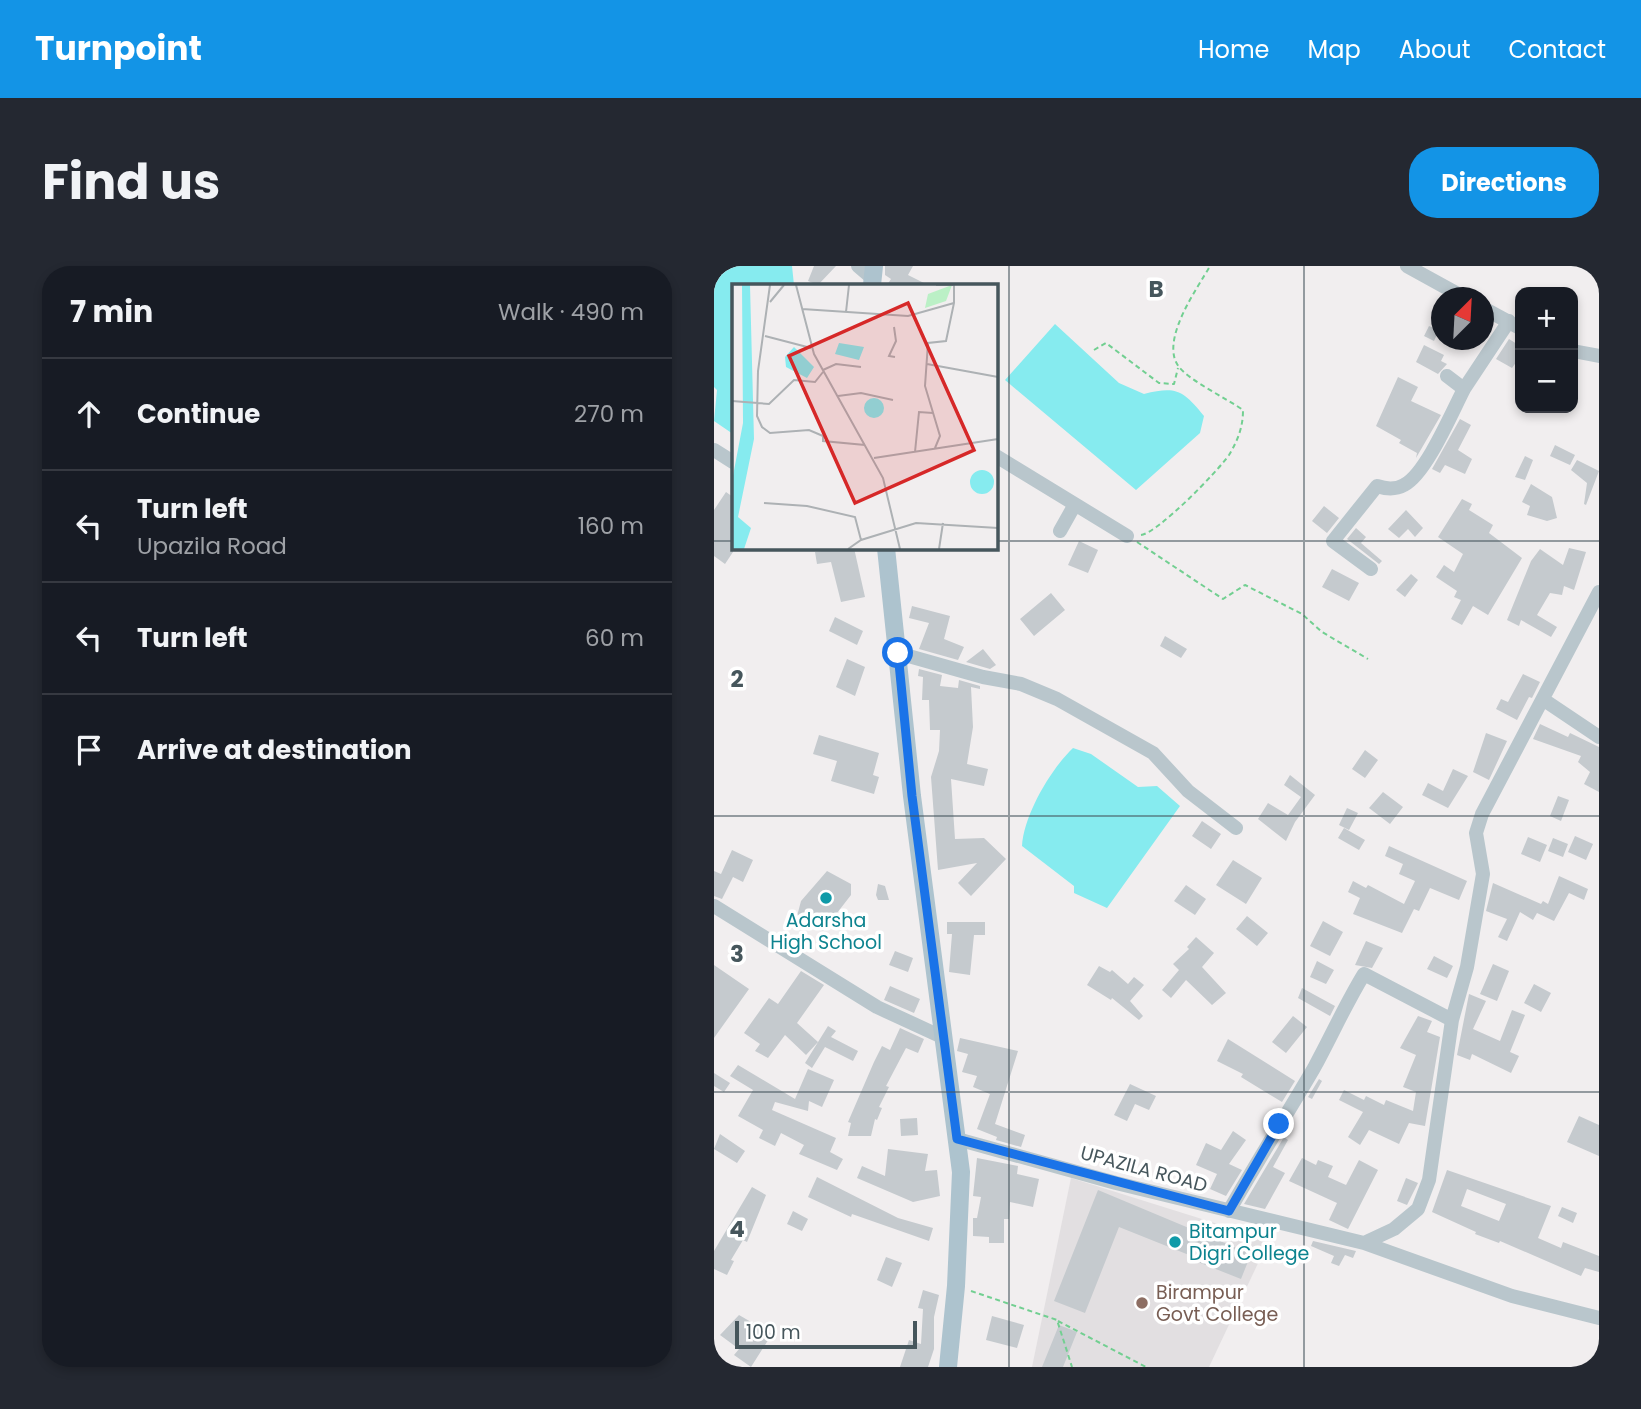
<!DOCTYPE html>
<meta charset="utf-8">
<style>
body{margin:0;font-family:Poppins,sans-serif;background:#242831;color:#f1f3f6}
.controls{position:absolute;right:21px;top:21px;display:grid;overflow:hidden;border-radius:14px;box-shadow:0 4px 10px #0003}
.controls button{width:63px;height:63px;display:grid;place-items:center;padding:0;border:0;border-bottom:2px solid #363941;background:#171b24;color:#f1f3f6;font:35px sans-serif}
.compass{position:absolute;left:717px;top:21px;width:63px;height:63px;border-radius:50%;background:#171b24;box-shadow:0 4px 10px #0003;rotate:24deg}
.scale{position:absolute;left:21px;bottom:18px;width:182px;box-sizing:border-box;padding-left:7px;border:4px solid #46565c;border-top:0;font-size:19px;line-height:24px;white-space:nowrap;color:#46565c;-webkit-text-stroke:5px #fff;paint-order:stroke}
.stop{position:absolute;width:21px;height:21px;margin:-16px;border:5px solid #1a73e8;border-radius:50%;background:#fff}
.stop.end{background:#1a73e8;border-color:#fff;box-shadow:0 2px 7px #0008}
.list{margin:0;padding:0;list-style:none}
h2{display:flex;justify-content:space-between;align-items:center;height:91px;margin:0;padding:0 28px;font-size:30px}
h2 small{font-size:23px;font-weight:400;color:#9ea1a6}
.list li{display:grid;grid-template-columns:46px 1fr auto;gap:21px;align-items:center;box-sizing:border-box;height:112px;padding:0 28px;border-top:2px solid #363941}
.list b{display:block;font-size:26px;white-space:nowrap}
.list p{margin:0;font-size:23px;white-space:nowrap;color:#9ea1a6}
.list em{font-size:23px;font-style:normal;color:#9ea1a6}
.icon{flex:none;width:38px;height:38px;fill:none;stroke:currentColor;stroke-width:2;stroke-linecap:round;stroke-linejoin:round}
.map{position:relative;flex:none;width:885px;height:1101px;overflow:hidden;border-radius:28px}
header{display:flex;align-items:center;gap:42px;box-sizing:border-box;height:98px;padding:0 35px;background:#1394e6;color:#fff}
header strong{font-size:33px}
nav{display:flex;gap:38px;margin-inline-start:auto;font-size:24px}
.intro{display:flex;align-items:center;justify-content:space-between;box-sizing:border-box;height:168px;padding:0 42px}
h1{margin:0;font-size:49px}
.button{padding:18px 32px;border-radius:28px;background:#1394e6;color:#fff;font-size:24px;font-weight:700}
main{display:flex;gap:42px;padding:0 42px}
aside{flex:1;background:#171b24;border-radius:28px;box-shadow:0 4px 10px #0003}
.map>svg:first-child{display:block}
</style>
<header>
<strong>Turnpoint</strong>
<nav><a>Home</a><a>Map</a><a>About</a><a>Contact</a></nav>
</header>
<div class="intro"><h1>Find us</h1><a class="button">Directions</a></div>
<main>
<aside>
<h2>7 min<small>Walk · 490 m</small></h2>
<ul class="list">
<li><svg class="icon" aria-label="ahead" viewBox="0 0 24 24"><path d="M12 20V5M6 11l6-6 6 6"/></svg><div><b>Continue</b></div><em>270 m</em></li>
<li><svg class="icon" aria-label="left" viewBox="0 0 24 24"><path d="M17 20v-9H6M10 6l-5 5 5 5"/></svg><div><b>Turn left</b><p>Upazila Road</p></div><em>160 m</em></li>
<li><svg class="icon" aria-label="left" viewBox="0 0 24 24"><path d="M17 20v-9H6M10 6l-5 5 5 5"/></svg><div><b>Turn left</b></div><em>60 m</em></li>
<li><svg class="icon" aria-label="arrive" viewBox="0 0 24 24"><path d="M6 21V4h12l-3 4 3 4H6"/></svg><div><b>Arrive at destination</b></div></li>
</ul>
</aside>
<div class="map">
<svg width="885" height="1101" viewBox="0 0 885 1101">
<rect width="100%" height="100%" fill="#f1eeef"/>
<path fill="#e2dfe1" d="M357 912 555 974 495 1101H318Z"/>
<path fill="#86ebef" d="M0 0H78L80 19H19V168L0 155 3 124 0 121Z
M341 58 405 117 430 128C462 120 469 124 490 150L486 167 422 224 291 114Z
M359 482 377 488 424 521 443 520 466 540 393 642 360 627V620L308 580C310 549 336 504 359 482Z"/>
<path fill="#c5cace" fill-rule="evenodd" d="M100 0H122L104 19 94 15Z
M171 0H199L194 9 214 19H173L177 13 171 9Z
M715 60 725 64 720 75 710 70Z
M795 73 806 80V97L803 95 798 102 782 93Z
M710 79 730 89 727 95 733 98 724 108 702 96Z
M684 111 704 121 697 135 727 149 702 192 703 187 685 177 687 174 662 160Z
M746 153 757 159 744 184 758 193 751 208 731 199 726 207 718 203Z
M841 179 861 189 856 199 836 190Z
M811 190 819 194 811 214 801 211Z
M863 194 885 205 872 239 870 238 873 217 857 204Z
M817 218 838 231 843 252 833 255 813 249 816 240 808 236Z
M12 226 19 231V286L11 298 0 290V244Z
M748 233 758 238 755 244 779 259 775 267 808 292 774 349 759 340 748 359 737 353 747 334 740 331 743 325 722 311 730 299 740 306 749 288 724 271Z
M610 240 625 252 613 267 598 255Z
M692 244 709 262 701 271 694 263 685 272 674 263Z
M642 262 652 271 647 277 668 295 665 298 633 273Z
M365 275 384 284 374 307 354 299Z
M127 282H140L151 331 127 336 117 296 103 298 101 286Z
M855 282 872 286 860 324 850 320 848 329 836 327 823 349 843 361 837 371 807 354 805 360 793 354 817 295 826 283 849 299Z
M618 303 645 317 635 335 608 321Z
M697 308 704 314 691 331 682 324Z
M337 327 351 344 320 370 306 353Z
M198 340 236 350 230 373 250 381 244 394 205 383 215 357 195 352Z
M121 351 149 365 143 379 115 365Z
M451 370 473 383 467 392 446 380Z
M269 383 282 399 276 403 252 396Z
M133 393 151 401 141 430 122 421Z
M205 403 228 409 226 420 244 422 245 414 266 420V423L257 421 259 461 253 498 274 503 270 520 237 513 241 573 270 572 292 593 257 630 244 617 263 597 224 604 217 511 225 485 226 464H216L215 434H208L209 411 204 410Z
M809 408 826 416 818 432 815 431 803 454 782 443 787 433 794 436Z
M826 458 854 471 856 467 885 481V526L870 518 876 506 864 496 867 490 819 473Z
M772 467 793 475 775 514 759 506Z
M105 469 165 487 159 509 165 511 160 528 117 515 123 495 99 488Z
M651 484 664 494 651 512 638 503Z
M739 503 754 510 734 542 708 529 714 517 729 525Z
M576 509 601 529 581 556 572 575 544 553 554 537 574 549 587 531 570 519Z
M669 526 689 541 676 558 655 542Z
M844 530 855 534 847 555 836 550Z
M633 542 644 547 635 564 625 559Z
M488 555 507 568 497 583 478 570Z
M630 562 651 574 645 584 624 572Z
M861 570 879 578 872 594 854 586Z
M814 571 833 579 826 596 807 588Z
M839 572 854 578 849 591 834 585Z
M675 580 753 615 745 634 716 622 705 645 700 643 688 667 639 648 646 632 634 626 639 615 652 622 654 619 690 638 701 615 685 608 689 598 671 590Z
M18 584 39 594 29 616 19 611 8 633 0 630V605L7 608Z
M519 594 548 612 532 638 502 619Z
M113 605 137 618V629L109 665 82 654 87 635Z
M845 610 874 623 870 634 855 627 840 655 823 647 819 654 806 646 793 675 784 671 793 653 772 645 779 617 827 638 829 635 834 638Z
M164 618 171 620 175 634H164L162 629Z
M472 619 492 633 481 649 460 635Z
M533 650 554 667 543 680 522 663Z
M609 655 629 666 616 690 596 680Z
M233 656H271V669H260L256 709 235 706 238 668H233Z
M482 671 500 687 488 701 512 727 498 739 472 714 457 732 448 724 465 704 459 698 475 683 473 681Z
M652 675 669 682 658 702 641 699Z
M181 685 199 692 194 706 175 699Z
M720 690 739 700 733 712 713 703Z
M603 695 620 704 612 718 596 711Z
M779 698 795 705 783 735 766 728Z
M0 699 35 723 0 772Z
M385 700 396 706 398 704 414 718 420 711 430 719 416 735 429 750 425 754 398 732 397 734 373 719Z
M87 705 110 719 83 757 104 776 92 789 71 769 54 792 41 785 46 778 30 767 55 732 64 738Z
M820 718 837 727 827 746 810 737Z
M176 720 206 733 200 747 170 734Z
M588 722 621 740 616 750 584 732Z
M755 728 772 735 759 763 786 775 798 744 811 749 796 786 805 790 797 807 758 788 756 794 743 789Z
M579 750 593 761 572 787 558 776Z
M704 750 718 755 713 766 726 771 711 860 695 857 685 878 655 864 646 879 634 871 649 846 625 834 630 824 650 834 652 830 670 839 672 834 699 845 702 826 689 821 702 789 686 782Z
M114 760 122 765 117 771 144 785 139 795 111 781 98 802 91 797Z
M186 762 210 773 204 787 192 782 172 820 175 821 165 841 168 842 163 854 161 853 157 870H134L137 857 134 856 160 796 168 780 176 784Z
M246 772 304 785 281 858 311 869 307 881 282 874 283 871 263 863 276 828 259 821 263 810 248 806 254 788 243 785Z
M514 773 581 815 568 836 527 811 529 808 503 795Z
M24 799 81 833 94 803 120 814 108 841 95 835 94 845 61 836 58 844 122 872 116 886 129 893 123 904 85 888 90 879 67 867 61 880 45 872 49 864 24 850 39 824 16 810Z
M0 807 16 817 10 826 0 820Z
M605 813 608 815 598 833 594 831Z
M416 818 442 830 435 844 421 838 413 855 400 849Z
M865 850 885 859V890L853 876Z
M203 852 204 869 187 870 186 853Z
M519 865 532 874 515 898 528 904 512 930 496 923 503 908 482 899 492 877 507 884Z
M6 868 31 885 23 897 0 883Z
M570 871 574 874 559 901 571 907 551 943 530 938Z
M174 883 214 888 211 905 223 904 226 930 199 936 143 912 148 900 171 910Z
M263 892 304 900 303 908 325 913 319 941 296 936 295 953H290V977H275V971L259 970V952H263L267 931 259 930Z
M588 892 602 899 604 894 619 900 614 911 632 919 645 894 664 904 634 963 615 954 623 937 575 915Z
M733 904 837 940 824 972 847 982 849 976 885 990V1006L871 1002 867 1010 786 975 785 977 761 968 762 966 718 946ZM753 923 792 938 785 955 747 940Z
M103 911 184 952 219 962 215 975 138 948 137 951 94 931Z
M692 912 704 917 693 939 683 935Z
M38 921 52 929 33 976 29 974 17 994 20 995 13 1009 0 1003V985Z
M384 924 537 988 527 1013 484 996 485 993 405 961 371 1047 340 1035Z
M848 941 863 947 859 957 844 950Z
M79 945 94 953 88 965 73 958Z
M599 975 642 985 639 992 631 989 625 1000 617 997 620 990 597 980Z
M172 991 188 997 178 1021 163 1014Z
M209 1024 225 1029 220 1051V1083L214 1101H186L195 1074 207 1078 209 1043 204 1042Z
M25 1049 58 1068 37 1101 20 1089 25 1083 6 1069Z
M278 1050 310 1059 303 1082 272 1074Z
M345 1059 363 1066 349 1101H328Z"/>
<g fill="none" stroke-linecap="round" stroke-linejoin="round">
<path stroke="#72cf91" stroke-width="2" stroke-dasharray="5 3.5" stroke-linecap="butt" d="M380 84 392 77 445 117 460 118 464 102
M427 269C444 267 504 205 515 189 524 174 529 161 529 144 512 132 476 115 465 101 445 75 483 23 496 0
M423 276 509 333 531 319 588 348 608 366 654 393
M257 1025 343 1054 358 1101
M344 1055 432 1101"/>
<path stroke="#b9c6cc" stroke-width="14" d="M144 0 158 12
M693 0 751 32
M769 42 806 62
M859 85 885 90
M750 123 795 55
M0 184 19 196
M282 190 413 270
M346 265 360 240
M657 303 619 275 663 220C672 223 681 224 690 219 712 208 738 146 750 123L733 110
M184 387 269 411 307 418 343 433 439 487 474 525 522 562
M830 434 885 471
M0 640 163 741 228 771
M243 873 402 917 650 977 798 1030 885 1052
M515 945C542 897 572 850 600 802 617 771 631 739 650 708L738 754
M650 977 680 963 704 943 715 914 738 754 753 701 769 608 762 567 768 548 885 326"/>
<path stroke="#adc3ce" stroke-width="18" d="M158 19 160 0
M172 282 198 530 247 906 242 1020 234 1101"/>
</g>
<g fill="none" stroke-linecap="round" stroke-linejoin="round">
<path stroke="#1a73e8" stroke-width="9" d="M184 387 198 530 243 873 515 945 565 858"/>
</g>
<path fill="none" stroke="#46565c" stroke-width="2" stroke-opacity="0.55" d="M295 0V1101M590 0V1101M0 275H19M282 275H885M0 550H885M0 826H885"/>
<g fill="#0f9aa8" stroke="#fff" stroke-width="2.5">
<circle cx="112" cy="632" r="7"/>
<circle cx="461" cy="976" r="7"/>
</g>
<circle fill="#8d6e63" stroke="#fff" stroke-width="2.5" cx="428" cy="1037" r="7"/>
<g text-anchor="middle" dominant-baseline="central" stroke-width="7" stroke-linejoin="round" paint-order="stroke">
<g font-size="19" fill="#0d838f" stroke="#fff">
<text x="112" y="654">Adarsha<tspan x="112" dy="22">High School</tspan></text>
<text x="475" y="965" text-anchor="start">Bitampur<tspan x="475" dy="22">Digri College</tspan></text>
</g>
<g font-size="19" fill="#46565c" stroke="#fff">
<text transform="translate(430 903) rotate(15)">UPAZILA ROAD</text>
</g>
<g font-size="19" fill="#785e54" stroke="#fff" text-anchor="start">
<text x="442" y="1026">Birampur<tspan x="442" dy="22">Govt College</tspan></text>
</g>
</g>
<g transform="translate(18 18)">
<rect width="266" height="266" fill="#f1eeef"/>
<path d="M220 1 214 17 193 24 196 10Z" fill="#bbf0c6"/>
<path d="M10 1H18L22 155 6 233 19 244 12 265H0V197L11 139ZM107 59 132 63 127 76 103 70ZM62 63 82 83 75 94 54 83 53 73ZM132 124a10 10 0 1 1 20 0a10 10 0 1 1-20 0ZM238 198a12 12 0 1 1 24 0a12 12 0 1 1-24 0Z" fill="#86ebef"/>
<path fill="none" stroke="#adb1b4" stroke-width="2" d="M38 1 26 87 25 132 30 143 38 149 77 146 91 152V157L133 161M64 1 82 70 151 194 168 265M38 18 52 1M70 25 176 32 222 19M114 28 117 1M162 43 164 57 157 72 163 73M33 52 79 64M195 80 266 93M91 86 104 80 129 83M106 112 129 109 161 116M0 117 37 120 62 96 83 98 91 88M203 164 208 152 193 102 196 59 214 57 222 19V1H204M183 168 187 128 201 129M142 174 266 155M32 219 75 222 123 233 129 256M116 265 129 256 184 239 266 244M207 265 211 239"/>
<path fill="#d62828" fill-opacity="0.15" stroke="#d62828" stroke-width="3.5" d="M176 19 242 166 123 219 57 72Z"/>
<rect width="266" height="266" fill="none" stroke="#46565c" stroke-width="3.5"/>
</g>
<g font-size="23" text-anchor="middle" font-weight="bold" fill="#46565c" stroke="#fff" stroke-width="7" stroke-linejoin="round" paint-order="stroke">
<text x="442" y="31">B</text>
<text x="23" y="421">2</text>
<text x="23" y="696">3</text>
<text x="23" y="971">4</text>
</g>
</svg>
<div class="controls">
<button>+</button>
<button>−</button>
</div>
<svg class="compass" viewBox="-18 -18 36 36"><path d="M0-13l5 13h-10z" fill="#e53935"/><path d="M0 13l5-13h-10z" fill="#9ea1a6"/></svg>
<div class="scale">100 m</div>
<div class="stop" style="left:184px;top:387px"></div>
<div class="stop end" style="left:565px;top:858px"></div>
</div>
</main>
